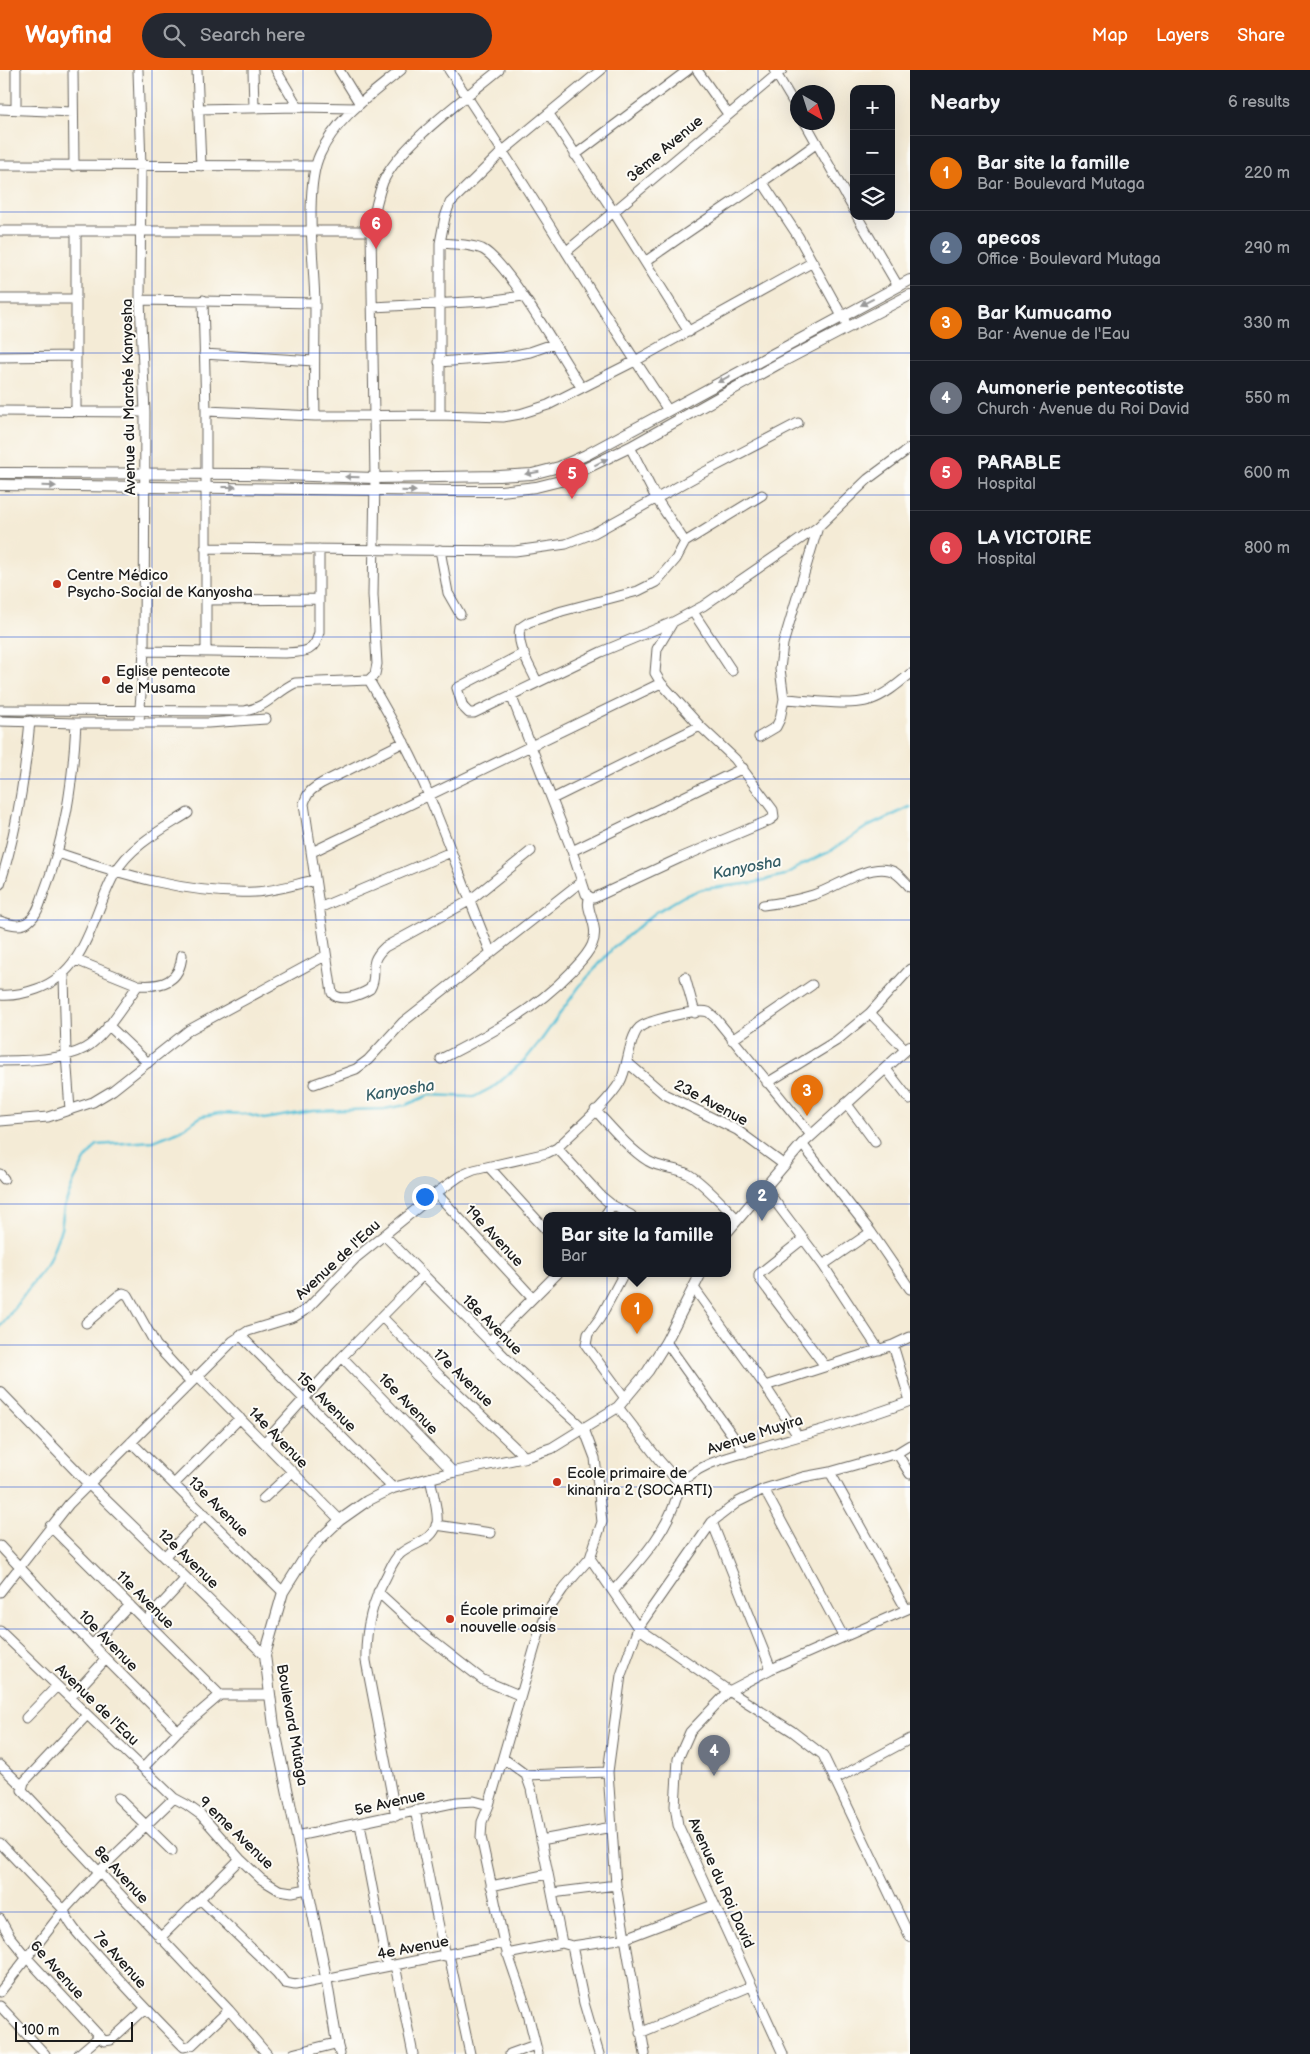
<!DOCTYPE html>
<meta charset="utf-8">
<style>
body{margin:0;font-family:"Balsamiq Sans",sans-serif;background:#242831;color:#f1f3f6}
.controls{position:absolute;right:15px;top:15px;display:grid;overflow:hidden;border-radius:10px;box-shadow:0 5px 20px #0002}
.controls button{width:45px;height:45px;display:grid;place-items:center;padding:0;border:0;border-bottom:1px solid #363941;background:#171b24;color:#f1f3f6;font:25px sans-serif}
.compass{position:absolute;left:790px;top:15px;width:45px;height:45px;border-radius:50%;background:#171b24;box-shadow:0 5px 20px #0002;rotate:141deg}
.scale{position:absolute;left:15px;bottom:12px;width:118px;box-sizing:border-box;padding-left:5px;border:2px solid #1c1c1c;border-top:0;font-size:14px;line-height:18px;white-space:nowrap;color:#1c1c1c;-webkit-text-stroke:4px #fdfcf7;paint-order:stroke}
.you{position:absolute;left:424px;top:1126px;width:18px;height:18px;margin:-12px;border:4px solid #fff;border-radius:50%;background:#1a73e8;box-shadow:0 0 0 8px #1a73e833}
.badge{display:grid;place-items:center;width:32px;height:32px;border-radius:50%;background:#ea580c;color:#fff;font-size:16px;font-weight:700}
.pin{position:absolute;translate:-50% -41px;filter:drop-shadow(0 1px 2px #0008)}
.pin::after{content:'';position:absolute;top:26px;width:18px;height:15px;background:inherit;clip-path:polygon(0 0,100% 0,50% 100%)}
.popup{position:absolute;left:543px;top:1142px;width:188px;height:65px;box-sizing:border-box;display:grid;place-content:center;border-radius:10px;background:#171b24;filter:drop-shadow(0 1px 4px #0005);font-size:16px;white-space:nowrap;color:#9ea1a6}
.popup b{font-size:19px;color:#f1f3f6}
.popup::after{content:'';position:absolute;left:50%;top:100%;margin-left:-10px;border:10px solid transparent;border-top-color:#171b24}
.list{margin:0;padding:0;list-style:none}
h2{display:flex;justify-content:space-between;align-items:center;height:65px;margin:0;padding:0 20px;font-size:21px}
h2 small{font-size:16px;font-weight:400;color:#9ea1a6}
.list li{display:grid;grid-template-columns:32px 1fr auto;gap:15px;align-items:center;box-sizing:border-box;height:75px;padding:0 20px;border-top:1px solid #363941}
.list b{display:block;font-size:19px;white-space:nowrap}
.list p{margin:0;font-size:16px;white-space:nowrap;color:#9ea1a6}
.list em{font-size:16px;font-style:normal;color:#9ea1a6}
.icon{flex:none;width:28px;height:28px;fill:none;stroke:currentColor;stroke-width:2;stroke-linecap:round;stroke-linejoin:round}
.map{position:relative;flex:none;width:910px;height:1984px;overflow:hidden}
header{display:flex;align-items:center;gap:30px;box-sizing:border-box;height:70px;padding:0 25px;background:#ea580c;color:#fff}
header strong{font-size:24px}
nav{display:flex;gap:28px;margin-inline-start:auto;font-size:18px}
.search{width:350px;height:45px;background:#242831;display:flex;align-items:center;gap:12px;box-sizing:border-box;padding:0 18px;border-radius:28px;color:#9ea1a6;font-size:19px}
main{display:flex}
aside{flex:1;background:#171b24}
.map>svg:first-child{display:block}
</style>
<header>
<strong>Wayfind</strong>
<div class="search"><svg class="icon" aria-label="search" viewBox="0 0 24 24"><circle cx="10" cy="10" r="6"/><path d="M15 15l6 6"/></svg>Search here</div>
<nav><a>Map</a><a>Layers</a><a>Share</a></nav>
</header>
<main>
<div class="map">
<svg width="910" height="1984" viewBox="0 0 910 1984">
<rect width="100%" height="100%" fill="#fdfcf7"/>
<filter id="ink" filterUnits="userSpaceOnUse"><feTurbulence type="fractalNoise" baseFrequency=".02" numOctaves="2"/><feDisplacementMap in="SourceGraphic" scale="10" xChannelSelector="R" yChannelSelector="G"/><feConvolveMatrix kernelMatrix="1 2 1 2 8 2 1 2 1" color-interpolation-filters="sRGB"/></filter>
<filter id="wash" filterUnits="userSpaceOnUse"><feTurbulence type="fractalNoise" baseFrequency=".0096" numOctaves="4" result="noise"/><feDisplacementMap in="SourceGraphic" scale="20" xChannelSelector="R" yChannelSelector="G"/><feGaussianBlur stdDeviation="1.12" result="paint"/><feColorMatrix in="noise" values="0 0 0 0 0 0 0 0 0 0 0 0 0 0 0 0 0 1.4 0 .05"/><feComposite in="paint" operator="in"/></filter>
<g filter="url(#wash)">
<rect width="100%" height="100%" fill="#f4ebd6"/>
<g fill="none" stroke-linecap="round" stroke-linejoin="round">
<path stroke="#5ac1d7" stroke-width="2.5" d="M0 1257 48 1193 61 1159 64 1137 74 1111 85 1090 97 1075 153 1071 179 1061 202 1046 220 1043 246 1044 264 1049 312 1041 384 1039 406 1035 429 1025 474 1027 495 1016 525 990 542 969 579 917 614 877 655 843 684 826 703 819 753 813 784 805 803 794 829 782 865 758 910 737"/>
</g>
</g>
<g filter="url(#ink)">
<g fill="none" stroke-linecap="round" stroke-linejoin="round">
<g stroke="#68645d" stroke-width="11">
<path id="minor" d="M16 0V39
M73 0 74 96
M138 0 141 97 140 230 145 342 144 581 139 652
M197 0 201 96
M253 0 254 38
M276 0 298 37
M339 0 360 34
M449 0C525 111 592 228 668 340
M697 0 728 44
M774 0 798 40
M0 39 73 42
M198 39 298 37 355 38
M549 44 613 141 689 262
M805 52 854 140
M575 85 688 0
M0 95 315 96
M763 113 798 166 848 257
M857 146 898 216
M0 161H371
M440 173C454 174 470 174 482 179 507 191 563 289 581 317
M567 181 782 0
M645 192C702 151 761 115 817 73
M0 229H76
M140 230 315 233
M203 230 206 341V581
M373 237 487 231 523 226
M204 284 314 291
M0 287 76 286
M439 292 504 287 530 282 553 274
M0 341 145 342
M206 341 315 346 440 345 503 347 520 344 548 335 635 291 813 192
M76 342V162
M440 345V173L445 147 450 133 503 81 601 0
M315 346C314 308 315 270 315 232 314 193 304 117 320 84 337 47 371 25 401 0
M630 377 656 428 685 472
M205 478 515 481 566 474 594 463 697 406 798 353
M440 480 448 523 460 544
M206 530 319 529
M693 542 732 601
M144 581 285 583C304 582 315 583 319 562V479
M524 583 457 618 463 637 469 643H474L601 582 673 552 703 536 818 457 868 409 910 378
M369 610C391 648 413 686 429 726 451 778 469 831 491 883
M537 612C530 596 516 576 520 558L529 552 562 541 638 521 656 512 676 489 685 472 762 425
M511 625 572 781 586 824 590 827 594 828 680 788 770 750 774 747 773 740 735 689 700 656 661 613 655 603 657 579 673 552
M784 629C810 630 846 637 870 630 885 625 898 614 910 604
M0 640 245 641C267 637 276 622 295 613L369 610 375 604 377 594 373 525 375 408 371 161C374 144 377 128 383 112 399 75 467 27 499 0
M0 651 76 653H208L266 649
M759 667 776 657 780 649 784 629 780 599 783 574 818 457
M404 672 322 713C312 719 307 722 304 734L332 923C340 933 360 925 370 919 380 902 365 895 385 877L469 831 531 781
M552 729 700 656
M572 781 743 698
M312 782 661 613
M58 783C121 804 189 825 255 822 275 821 296 814 315 810
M0 814C17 761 25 707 30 651
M763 835C780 833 797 830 813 825 836 818 864 795 889 800 898 802 904 811 910 817
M319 838 451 782
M0 851C9 854 21 858 29 851 37 845 40 834 43 825 65 769 73 713 76 653
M76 890 138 915
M64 905 66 984 70 1040
M685 907 695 943
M0 925C12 926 26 923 37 919 88 901 92 844 115 803 130 776 163 759 188 743
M870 943 906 980
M108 955 148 993
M732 970 812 915
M441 989C488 965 534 941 571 902 579 893 587 886 592 875 601 855 583 839 590 827
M0 991C24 991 71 990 90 975 108 961 125 933 138 915 162 917 180 912 182 885
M628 993 664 1024 737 1060 783 1094
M886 999 910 1030
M767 1013 836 971 870 943 910 899
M314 1014 356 999 368 990 403 952 582 811
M846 1033 875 1072
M595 1040C611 1057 628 1078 648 1091 661 1099 676 1097 688 1104 703 1112 724 1136 737 1149
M0 1051 48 1047 93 1032 113 1020 189 960 325 886
M802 1074 871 1162 910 1219
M557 1078 601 1126 612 1135 631 1145
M489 1097 547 1161
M0 1104 4 1109
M765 1118 823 1195 879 1280
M436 1123 533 1228
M605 1145 612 1135
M384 1165 513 1295 584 1359 595 1388 602 1452 590 1488 563 1519 547 1542 539 1563 489 1735 482 1752 481 1767 504 1873 527 1940 538 1984
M803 1169 759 1204V1208L825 1296
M823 1195 871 1162
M624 1203 600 1248 588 1264 586 1275 625 1328
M694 1218 765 1316 798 1366
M382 1247 439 1305 525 1387
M86 1253 119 1225 123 1223 128 1225 156 1275 190 1312
M240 1265 393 1418
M489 1272 558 1203
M666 1272 745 1383
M893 1275 910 1331
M342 1287 453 1402
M197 1305 340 1450
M765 1316 893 1275 910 1267
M618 1337 659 1390 680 1414C703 1391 726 1389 756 1379 807 1363 860 1351 910 1331
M131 1372 283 1522
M264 1373 342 1287 423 1205
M897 1383 910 1404
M830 1402 906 1539
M175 1413 240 1348
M764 1419 843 1566
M263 1429 292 1402
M712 1452 771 1599
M436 1455 491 1463
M50 1456 220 1625
M0 1476 92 1575 178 1661
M164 1487 205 1444
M590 1488 638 1558 729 1621 792 1661 823 1685 910 1867
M613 1521C641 1490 672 1457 680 1414
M0 1522 69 1434 233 1271 248 1261 294 1247 307 1239 357 1187 436 1123 460 1106 474 1100 547 1083 557 1078C575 1060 608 1033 620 1012 628 998 629 967 639 958 646 951 698 938 708 942 711 944 715 948 717 950L811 1065
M378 1522 425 1565 483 1610 519 1625
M146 1551 186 1508
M0 1561 174 1728 187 1735 201 1745 240 1789 261 1809 279 1820 292 1822 307 1819
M92 1575 130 1535
M70 1628 106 1589
M87 1645 24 1712 22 1720 229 1940 267 1984
M26 1648 57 1616
M503 1688 526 1705 531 1719 562 1873
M0 1695 22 1716
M143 1698 178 1661 220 1625H270
M526 1705 608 1702
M834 1710 910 1669
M118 1728 172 1781
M415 1740 445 1886
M396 1746 366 1591C365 1560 371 1534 386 1507 390 1499 393 1490 400 1484 412 1473 433 1472 437 1453 439 1443 432 1419 430 1408
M360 1754 387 1896
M297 1766 457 1732 474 1731 489 1735
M541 1770 612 1757
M0 1773 64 1840C69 1857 86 1872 98 1886 125 1916 152 1945 180 1973L184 1977 192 1975 229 1940
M491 1816 548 1804
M552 1823 616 1815
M200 1829 277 1903 285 1913 295 1915 504 1873
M0 1849 10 1867 28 1889 104 1971 111 1970 145 1939
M160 1868 240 1789
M562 1873 572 1876 626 1868 713 1835
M572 1876 584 1933 599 1984
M507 1884 562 1873
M449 1885 470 1984
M395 1895 413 1984
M0 1922 64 1840 111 1789 174 1728
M0 1936 45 1984
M640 1963 751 1916
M337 1973 340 1984
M79 1984 99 1967
M510 1984 535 1975
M645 1984 616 1815 608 1702 621 1605 638 1558 712 1452 738 1432 764 1419 803 1407 830 1402 897 1383 910 1375
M783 1984 678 1755 675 1736 678 1689 690 1662 729 1621 771 1599 910 1538"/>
</g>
<g stroke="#68645d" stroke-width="12">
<path id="tertiary" d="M0 403 248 404 375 408 499 406 532 404 559 397 586 385 910 210
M0 415 455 421H501L536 417 560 411 630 377 778 294 910 225
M727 1162 802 1074 910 976
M0 1322 89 1414 265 1585
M294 1984 337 1973 326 1907 274 1656 265 1585 283 1522 305 1487 319 1470 340 1450 367 1431 393 1418 453 1402 525 1387 552 1378 618 1337 648 1301 666 1272 701 1203"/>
</g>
<use href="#minor" stroke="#fff" stroke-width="9"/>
<use href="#tertiary" stroke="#fff" stroke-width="10"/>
</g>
<defs><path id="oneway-solid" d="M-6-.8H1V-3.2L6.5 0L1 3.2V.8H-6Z" transform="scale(1.25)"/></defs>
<g fill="#999">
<use href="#oneway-solid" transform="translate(867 232) rotate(153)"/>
<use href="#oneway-solid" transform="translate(724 309) rotate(151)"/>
<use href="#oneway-solid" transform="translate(601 392) rotate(-27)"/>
<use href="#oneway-solid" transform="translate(532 403) rotate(171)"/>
<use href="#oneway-solid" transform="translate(352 407) rotate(-179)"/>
<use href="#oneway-solid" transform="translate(49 416) rotate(1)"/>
<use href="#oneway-solid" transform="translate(229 417)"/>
<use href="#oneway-solid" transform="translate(409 421) rotate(1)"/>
</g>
</g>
<path fill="none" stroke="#1d4ed8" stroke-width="1" stroke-opacity="0.55" d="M152 0V1984M303 0V1984M455 0V1984M607 0V1984M758 0V1984M0 142H854M891 142H910M0 283H910M0 425H910M0 567H910M0 709H910M0 850H910M0 992H910M0 1134H910M0 1275H910M0 1417H910M0 1559H910M0 1701H910M0 1842H910"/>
<g fill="#c8321e" stroke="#fdfcf7" stroke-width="2">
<circle cx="57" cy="514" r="5"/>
<circle cx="106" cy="610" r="5"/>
<circle cx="557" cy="1412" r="5"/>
<circle cx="450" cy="1549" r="5"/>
</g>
<g text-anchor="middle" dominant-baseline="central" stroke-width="4" stroke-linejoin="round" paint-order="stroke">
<g font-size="15" fill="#1c1c1c" stroke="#fdfcf7">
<text transform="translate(665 79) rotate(-40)">3ème Avenue</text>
<text transform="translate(129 327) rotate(-91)">Avenue du Marché Kanyosha</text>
<text transform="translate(711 1033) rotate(28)">23e Avenue</text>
<text transform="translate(494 1166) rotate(47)">19e Avenue</text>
<text transform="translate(338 1190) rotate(-43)">Avenue de l'Eau</text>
<text transform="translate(492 1255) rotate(45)">18e Avenue</text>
<text transform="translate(463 1308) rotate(44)">17e Avenue</text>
<text transform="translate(326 1332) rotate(45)">15e Avenue</text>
<text transform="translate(408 1334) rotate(46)">16e Avenue</text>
<text transform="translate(755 1365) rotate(-18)">Avenue Muyira</text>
<text transform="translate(278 1368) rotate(46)">14e Avenue</text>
<text transform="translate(218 1437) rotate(45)">13e Avenue</text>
<text transform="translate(188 1489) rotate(44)">12e Avenue</text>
<text transform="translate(145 1530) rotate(45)">11e Avenue</text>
<text transform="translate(108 1571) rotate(46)">10e Avenue</text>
<text transform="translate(97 1635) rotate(44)">Avenue de l'Eau</text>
<text transform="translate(292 1655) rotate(80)">Boulevard Mutaga</text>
<text transform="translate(390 1733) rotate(-13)">5e Avenue</text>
<text transform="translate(236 1763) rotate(44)">9 eme Avenue</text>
<text transform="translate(121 1805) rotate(47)">8e Avenue</text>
<text transform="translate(721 1813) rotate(66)">Avenue du Roi David</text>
<text transform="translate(413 1878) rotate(-11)">4e Avenue</text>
<text transform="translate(120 1890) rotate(48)">7e Avenue</text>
<text transform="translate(57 1900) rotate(48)">6e Avenue</text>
</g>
<g font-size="15" fill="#1c1c1c" stroke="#fdfcf7" text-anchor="start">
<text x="67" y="505">Centre Médico<tspan x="67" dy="17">Psycho-Social de Kanyosha</tspan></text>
<text x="116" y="601">Eglise pentecote<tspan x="116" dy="17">de Musama</tspan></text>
<text x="567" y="1403">Ecole primaire de<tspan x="567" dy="17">kinanira 2 (SOCARTI)</tspan></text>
<text x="460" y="1540">École primaire<tspan x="460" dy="17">nouvelle oasis</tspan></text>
</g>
<g font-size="16" font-style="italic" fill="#355e67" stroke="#fdfcf7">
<text transform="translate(747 798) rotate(-11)">Kanyosha</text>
<text transform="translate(400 1021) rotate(-9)">Kanyosha</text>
</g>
</g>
</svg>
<div class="controls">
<button>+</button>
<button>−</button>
<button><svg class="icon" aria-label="layers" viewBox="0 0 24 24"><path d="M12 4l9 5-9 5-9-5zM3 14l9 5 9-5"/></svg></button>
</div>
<svg class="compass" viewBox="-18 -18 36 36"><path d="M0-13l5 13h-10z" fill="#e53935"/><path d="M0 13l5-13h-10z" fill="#9ea1a6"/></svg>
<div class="scale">100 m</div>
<div class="you"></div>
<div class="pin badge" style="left:637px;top:1264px;background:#e8710a">1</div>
<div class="popup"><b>Bar site la famille</b>Bar</div>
<div class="pin badge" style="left:762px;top:1151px;background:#5c6f8a">2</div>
<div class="pin badge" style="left:807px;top:1046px;background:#e8710a">3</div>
<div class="pin badge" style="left:714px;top:1706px;background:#6b7280">4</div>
<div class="pin badge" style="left:572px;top:429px;background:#e0444e">5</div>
<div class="pin badge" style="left:376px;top:179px;background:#e0444e">6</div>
</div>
<aside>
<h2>Nearby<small>6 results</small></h2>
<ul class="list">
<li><span class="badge" style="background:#e8710a">1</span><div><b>Bar site la famille</b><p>Bar · Boulevard Mutaga</p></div><em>220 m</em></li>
<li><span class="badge" style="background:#5c6f8a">2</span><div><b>apecos</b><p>Office · Boulevard Mutaga</p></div><em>290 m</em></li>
<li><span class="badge" style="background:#e8710a">3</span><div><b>Bar Kumucamo</b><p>Bar · Avenue de l'Eau</p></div><em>330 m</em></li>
<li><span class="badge" style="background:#6b7280">4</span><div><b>Aumonerie pentecotiste</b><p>Church · Avenue du Roi David</p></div><em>550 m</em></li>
<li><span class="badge" style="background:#e0444e">5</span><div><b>PARABLE</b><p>Hospital</p></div><em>600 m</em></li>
<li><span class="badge" style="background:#e0444e">6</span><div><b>LA VICTOIRE</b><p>Hospital</p></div><em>800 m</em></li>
</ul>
</aside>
</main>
